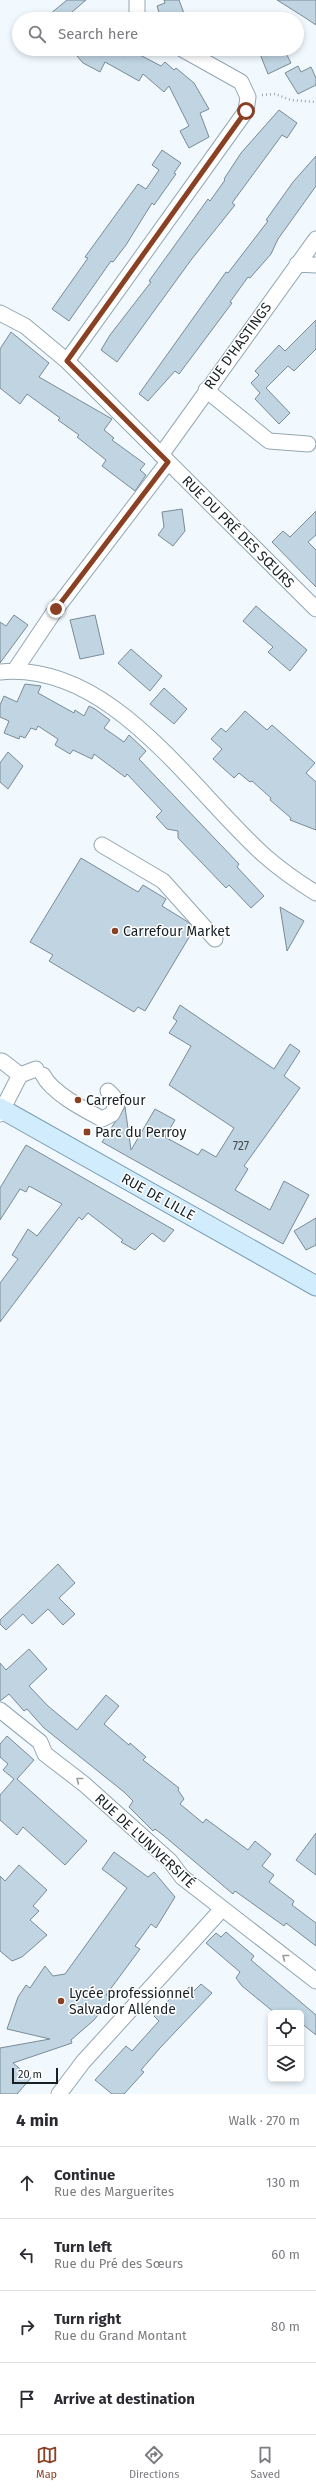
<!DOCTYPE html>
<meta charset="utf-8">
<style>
body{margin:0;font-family:"Fira Sans",sans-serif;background:#f2f2f3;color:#2b2b33}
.controls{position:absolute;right:12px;bottom:12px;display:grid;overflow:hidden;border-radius:6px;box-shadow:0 2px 6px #0003}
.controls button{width:36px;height:36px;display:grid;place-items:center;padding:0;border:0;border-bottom:1px solid #e1e1e2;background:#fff;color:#2b2b33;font:20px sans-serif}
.scale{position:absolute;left:12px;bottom:10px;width:46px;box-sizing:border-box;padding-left:4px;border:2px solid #182024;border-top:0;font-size:11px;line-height:14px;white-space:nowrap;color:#182024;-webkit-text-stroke:3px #fff;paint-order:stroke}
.stop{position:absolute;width:12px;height:12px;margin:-9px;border:3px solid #8a4123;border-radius:50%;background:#fff}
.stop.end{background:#8a4123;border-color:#fff;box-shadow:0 1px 4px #0008}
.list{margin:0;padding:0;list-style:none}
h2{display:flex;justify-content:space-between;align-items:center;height:52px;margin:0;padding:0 16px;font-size:17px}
h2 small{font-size:13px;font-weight:400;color:#7c7c81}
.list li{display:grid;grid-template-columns:26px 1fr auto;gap:12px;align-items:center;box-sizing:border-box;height:72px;padding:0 16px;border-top:1px solid #e1e1e2}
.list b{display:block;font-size:15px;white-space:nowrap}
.list p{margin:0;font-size:13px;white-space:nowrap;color:#7c7c81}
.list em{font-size:13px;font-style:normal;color:#7c7c81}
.icon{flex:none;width:22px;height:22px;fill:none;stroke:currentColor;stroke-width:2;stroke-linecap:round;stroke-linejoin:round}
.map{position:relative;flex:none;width:316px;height:2094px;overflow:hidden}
.search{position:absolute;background:#fff;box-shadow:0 2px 6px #0003;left:12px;right:12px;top:12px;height:44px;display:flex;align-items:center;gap:10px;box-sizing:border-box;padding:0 14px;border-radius:22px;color:#7c7c81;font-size:15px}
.sheet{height:340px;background:#fff}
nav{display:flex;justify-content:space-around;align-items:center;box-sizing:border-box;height:56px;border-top:1px solid #e1e1e2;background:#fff;font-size:11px;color:#7c7c81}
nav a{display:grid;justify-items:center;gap:2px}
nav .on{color:#8a4123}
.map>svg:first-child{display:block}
</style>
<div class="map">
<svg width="316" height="2094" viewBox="0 0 316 2094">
<rect width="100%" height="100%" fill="#f1f9fe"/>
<path fill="#c0d4e1" stroke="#788b97" d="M67 0H86L64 19H44Z
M164 0H179L185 16 175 19H161L157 6 165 3Z
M277 0H316V25L304 17Z
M71 49H112L124 56 128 49H135L141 53 140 55 161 66 165 62 174 70 176 68 194 83 209 109 200 113 209 137 189 148 180 131 189 126 169 86 164 92 143 74 139 81 105 62 100 72 83 63Z
M258 49H284L291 63 268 74Z
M298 66 301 72 311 67 316 78V85L298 94 285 73Z
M279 110 297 123 287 138 282 135 232 203 235 205 191 260 117 362 101 350 110 335 151 282 149 281 208 199 210 201 225 180 224 179 241 153Z
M162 150 181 163 174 173 176 174 154 205 152 203 126 245 113 262 111 261 69 321 52 309 88 258 85 257 138 184 146 189 159 170 152 165Z
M316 156V186L278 239 271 254 250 278 248 277 230 302 232 303 179 374 175 371 148 401 139 394 226 272 228 273 268 221 266 220 293 182Z
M316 320V349L294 371 288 366 266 388 290 413 279 424 255 399 260 393 251 383 259 375 255 371 279 345 285 351Z
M11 332 49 363 39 377 112 419 104 430 114 438 112 440 145 464 140 470 146 475 135 491 102 466 106 460 77 437 79 435 58 420 60 418 27 394 20 404 0 388V349Z
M182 509 185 531 173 546 158 535 164 527 162 512Z
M316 511V535L308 542 316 550V587L272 542 283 531 290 537Z
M256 606 307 650 290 671 268 652 273 647 243 621Z
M14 615 28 625 0 663V622L6 626Z
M95 615 104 654 80 659 70 620Z
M131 649 162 676 150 691 118 663Z
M25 684 41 686 38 693 74 713 75 710 84 716 89 706 95 709 110 720 104 728 124 742 129 735 146 751 139 759 239 864 237 867 264 896 251 908 229 885 226 888 178 838V831L167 829 156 817 162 811 127 774 125 777 94 754 92 759 73 750 70 754 55 745 58 739 38 726 36 730 31 728 25 738 20 736 19 739 4 733 9 721 0 717V705L4 696 17 702Z
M164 688 187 709 174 724 150 704Z
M245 711 267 730 272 725 315 763 306 773 316 782V830L290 820 291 818 270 800 271 798 252 781 250 782 239 773 234 778 213 759 222 749 211 739 221 728 226 732Z
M8 752 23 766 8 789 0 782V763Z
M81 858 138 892 143 885 166 899 162 906 188 922 194 929 145 1011 138 1007 134 1012 49 961 53 955 30 942Z
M280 907 304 921 287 951Z
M180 1005 274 1069 290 1044 300 1051 284 1076 300 1088 244 1166 248 1169 235 1190 270 1210 284 1181 309 1195 283 1244 102 1142 125 1107 131 1150 155 1109 175 1120 165 1137 198 1155 202 1149 216 1157 234 1128 169 1085 191 1046 169 1033 177 1021 173 1018Z
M26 1145 174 1230 164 1242 152 1233 135 1250 121 1242 123 1240 88 1213 82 1220 79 1217 0 1322V1283L18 1259 12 1255 28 1229 37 1236 62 1204 29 1186 26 1192 20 1189 0 1220V1188Z
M316 1218V1245L306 1250 294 1231Z
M58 1564 75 1583 59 1598 75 1614 63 1625 48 1609 32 1624 23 1614 6 1630 0 1624V1620Z
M29 1649 47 1669 29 1686 48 1706 77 1730 106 1695 119 1706 104 1724 129 1745 130 1743 146 1757 143 1760 179 1788 178 1790 184 1799 180 1804 203 1823 206 1819 248 1850 255 1841 271 1854 262 1866 274 1875 269 1882 294 1901 292 1905 316 1923V1946L286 1923 284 1926 235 1891 233 1894 163 1835 155 1829 153 1831 129 1807 133 1801 124 1792 44 1728 27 1709 24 1711 9 1694 0 1701V1663L6 1670Z
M7 1736 34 1760 17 1779 87 1841 65 1865 23 1827 17 1835 0 1820V1795L14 1779 3 1770 8 1764 0 1757V1744Z
M316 1833V1875L296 1860Z
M114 1852 148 1877 154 1872 175 1897 156 1928 151 1924 135 1946 140 1949 106 1995 111 1998 94 2020 71 2040 72 2043 13 2063 31 2078 17 2094H0V2048L50 2039 7 2029 18 1997 26 1985 30 1988 45 1966 53 1976 65 1974 127 1888 102 1869Z
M19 1865 47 1890 33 1906 39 1911 30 1920 47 1935 22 1957 12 1961 0 1951V1876L5 1881Z
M226 1932 254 1956 251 1960 316 2015V2035L301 2023V2013H275L242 1986 236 1978 240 1972 206 1943 216 1933 221 1937Z
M201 1984 212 1993 160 2048 141 2070 144 2072 124 2094H112L95 2080 126 2046 132 2051 159 2021 154 2016 178 1990 182 1994 189 1987 194 1991Z"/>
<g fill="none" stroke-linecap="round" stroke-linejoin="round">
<g stroke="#93a7b3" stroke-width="17">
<path id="minor" d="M137 0V16L140 19
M297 264 316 265
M0 313 25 326 67 361 316 609
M67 361 246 111 248 97 241 82 182 49
M206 390 269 441 308 444
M161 455 316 239
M15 670 56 609 168 462
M0 672C112 661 192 791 265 856 281 870 298 882 316 893
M102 845 163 881 215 939
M2 1061 20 1075
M43 1075C52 1093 85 1110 102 1119L112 1114 117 1104 113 1096 108 1091
M0 1114 20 1075 36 1069
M0 1710 40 1742 45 1754 84 1784 170 1861 182 1877 316 1981
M59 2094 83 2062 222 1909"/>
</g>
<g stroke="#7b9cb0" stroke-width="21">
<path id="major" d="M0 1108 316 1286"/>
</g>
<path stroke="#a0a8ac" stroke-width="2.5" stroke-dasharray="1 3" stroke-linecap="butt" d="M262 95 275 94 291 100 316 102"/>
<use href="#minor" stroke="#fff" stroke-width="15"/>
<use href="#major" stroke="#d0ecfd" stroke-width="19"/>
</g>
<defs><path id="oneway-chevron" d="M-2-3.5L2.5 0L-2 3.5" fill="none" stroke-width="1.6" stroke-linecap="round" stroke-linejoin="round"/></defs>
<g stroke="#979b9c">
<use href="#oneway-chevron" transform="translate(79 1780) rotate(-142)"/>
<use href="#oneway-chevron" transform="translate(285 1957) rotate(-142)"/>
</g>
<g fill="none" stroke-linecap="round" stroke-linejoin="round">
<path stroke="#8a4123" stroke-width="5" d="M56 609 168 462 67 361 246 111"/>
</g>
<g fill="#8a4123" stroke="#fff" stroke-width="1.5">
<circle cx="115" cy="931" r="4"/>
<circle cx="78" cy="1100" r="4"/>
<rect x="83" y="1128" width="8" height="8" rx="2"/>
<circle cx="61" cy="2001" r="4"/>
</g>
<g text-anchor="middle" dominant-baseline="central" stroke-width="3" stroke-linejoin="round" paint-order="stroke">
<g font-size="12" fill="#424d53">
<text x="241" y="1146">727</text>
</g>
<g font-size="14" fill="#182024" stroke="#fff">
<text transform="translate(238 346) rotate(-54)">RUE D'HASTINGS</text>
<text transform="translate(238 532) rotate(45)">RUE DU PRÉ DES SŒURS</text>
<text transform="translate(158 1197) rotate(29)">RUE DE LILLE</text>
<text transform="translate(145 1841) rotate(43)">RUE DE L'UNIVERSITÉ</text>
</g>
<g font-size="14" fill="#182024" stroke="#fff" text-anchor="start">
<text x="123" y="931">Carrefour Market</text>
<text x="86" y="1100">Carrefour</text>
<text x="95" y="1132">Parc du Perroy</text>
<text x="69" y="1993">Lycée professionnel<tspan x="69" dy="16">Salvador Allende</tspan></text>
</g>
</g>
</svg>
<div class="controls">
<button><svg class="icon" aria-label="locate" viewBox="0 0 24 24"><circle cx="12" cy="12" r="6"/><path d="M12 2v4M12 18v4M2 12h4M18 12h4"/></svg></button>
<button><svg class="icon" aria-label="layers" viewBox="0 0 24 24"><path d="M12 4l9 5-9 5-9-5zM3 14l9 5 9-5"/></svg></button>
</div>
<div class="scale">20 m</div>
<div class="stop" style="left:246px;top:111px"></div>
<div class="stop end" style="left:56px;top:609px"></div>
<div class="search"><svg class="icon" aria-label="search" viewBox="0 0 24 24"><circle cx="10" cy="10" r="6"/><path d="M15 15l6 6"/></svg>Search here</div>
</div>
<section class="sheet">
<h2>4 min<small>Walk · 270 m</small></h2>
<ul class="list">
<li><svg class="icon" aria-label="ahead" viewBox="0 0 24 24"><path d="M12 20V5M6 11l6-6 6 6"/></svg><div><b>Continue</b><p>Rue des Marguerites</p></div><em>130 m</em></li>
<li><svg class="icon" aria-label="left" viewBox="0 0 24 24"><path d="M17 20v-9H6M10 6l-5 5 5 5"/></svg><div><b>Turn left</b><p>Rue du Pré des Sœurs</p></div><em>60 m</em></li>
<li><svg class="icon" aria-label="right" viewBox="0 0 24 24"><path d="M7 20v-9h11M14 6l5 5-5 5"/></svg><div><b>Turn right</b><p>Rue du Grand Montant</p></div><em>80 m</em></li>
<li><svg class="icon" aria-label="arrive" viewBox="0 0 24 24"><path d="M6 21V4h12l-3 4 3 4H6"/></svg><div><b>Arrive at destination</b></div></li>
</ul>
</section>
<nav>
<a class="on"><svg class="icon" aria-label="map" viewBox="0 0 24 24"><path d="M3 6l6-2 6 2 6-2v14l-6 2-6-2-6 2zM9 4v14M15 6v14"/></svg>Map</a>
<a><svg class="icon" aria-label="directions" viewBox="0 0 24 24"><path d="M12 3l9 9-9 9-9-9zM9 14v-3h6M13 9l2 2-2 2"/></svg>Directions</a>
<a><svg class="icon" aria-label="saved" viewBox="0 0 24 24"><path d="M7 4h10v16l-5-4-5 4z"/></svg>Saved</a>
</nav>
